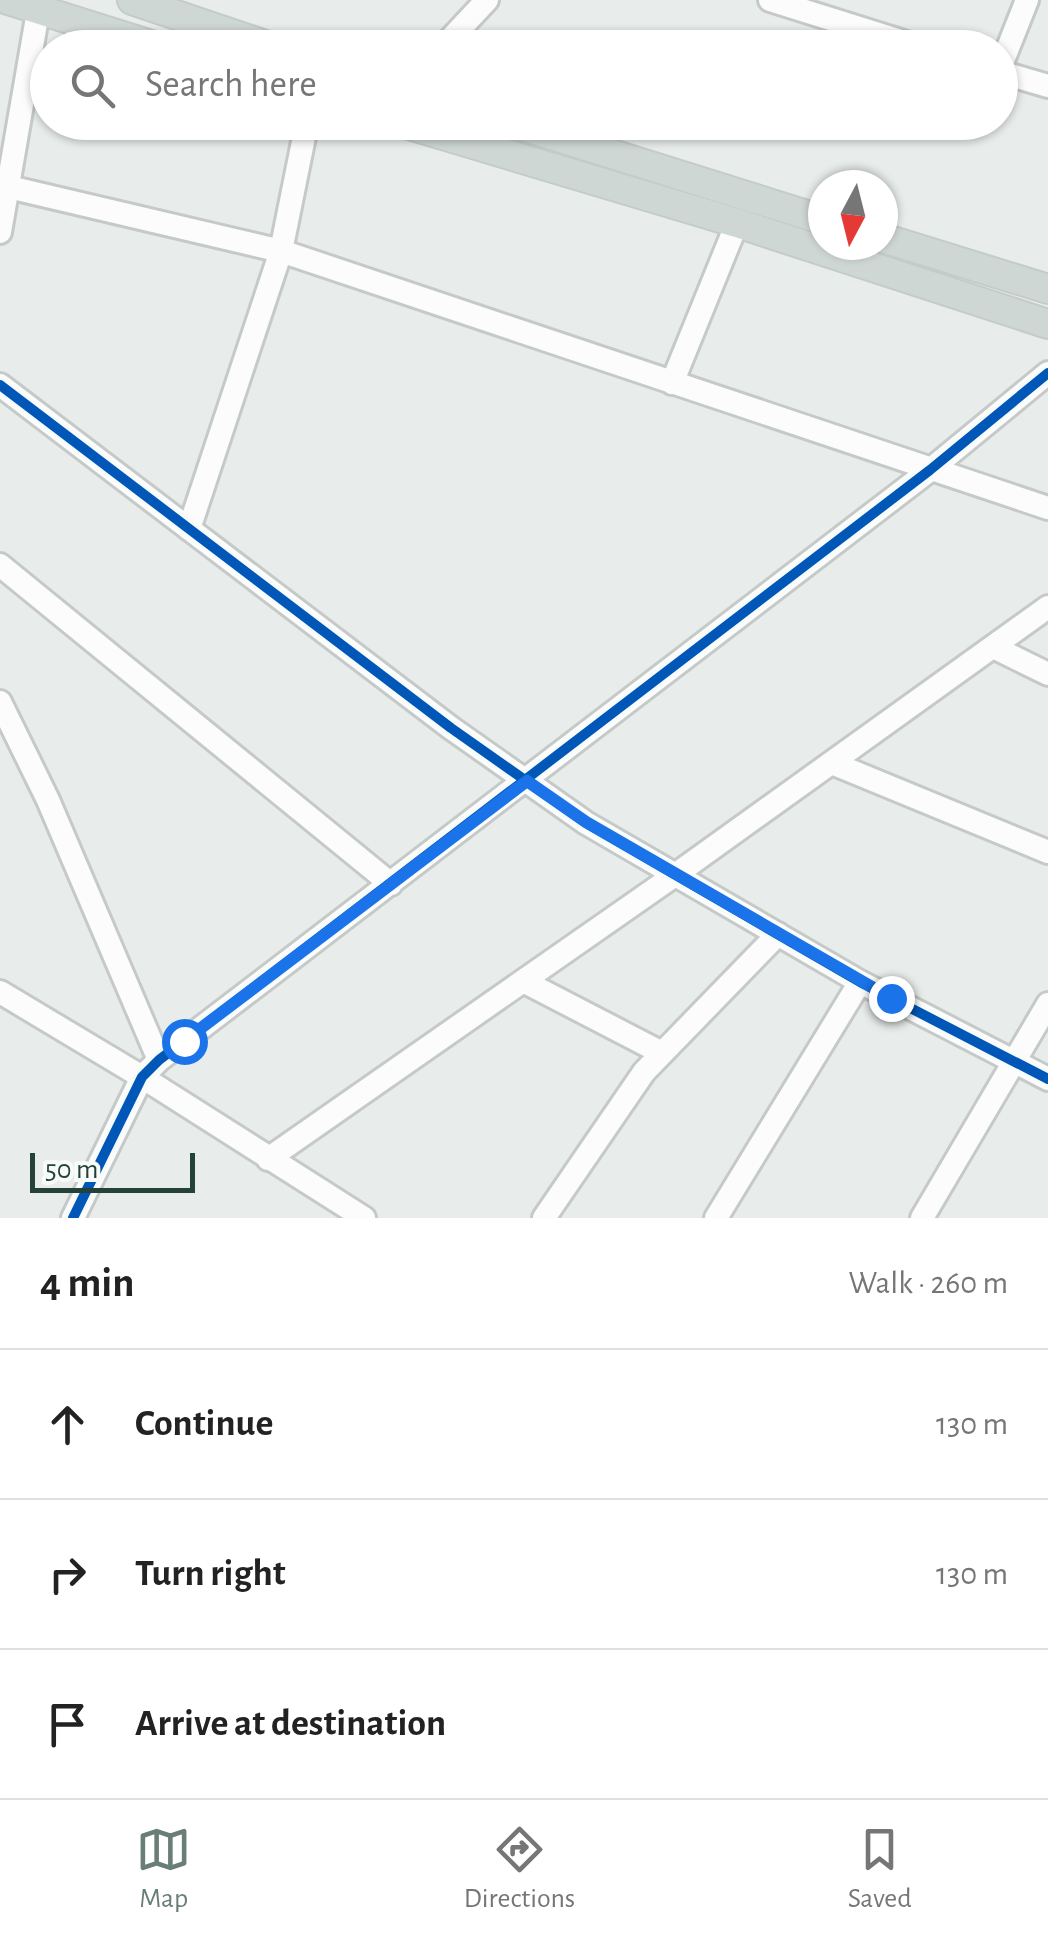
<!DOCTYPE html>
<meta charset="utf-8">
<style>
body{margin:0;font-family:"Alegreya Sans",sans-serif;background:#f2f2f2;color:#222}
.compass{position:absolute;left:808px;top:170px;width:90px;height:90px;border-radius:50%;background:#fff;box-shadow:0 2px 8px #0004;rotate:187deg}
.scale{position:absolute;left:30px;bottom:25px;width:165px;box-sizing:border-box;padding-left:10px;border:5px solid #24423a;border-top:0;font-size:28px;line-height:35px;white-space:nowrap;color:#24423a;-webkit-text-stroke:8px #f7fbf9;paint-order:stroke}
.stop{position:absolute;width:30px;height:30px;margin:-22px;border:8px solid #1a73e8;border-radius:50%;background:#fff}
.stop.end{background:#1a73e8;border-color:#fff;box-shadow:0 2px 10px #0008}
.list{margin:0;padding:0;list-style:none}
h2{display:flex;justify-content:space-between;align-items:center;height:130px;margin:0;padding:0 40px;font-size:42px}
h2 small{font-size:32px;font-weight:400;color:#767676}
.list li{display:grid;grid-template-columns:65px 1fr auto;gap:30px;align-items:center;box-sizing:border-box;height:150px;padding:0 40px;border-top:2px solid #e0e0e0}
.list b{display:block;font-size:38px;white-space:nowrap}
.list em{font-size:32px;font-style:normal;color:#767676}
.icon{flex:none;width:55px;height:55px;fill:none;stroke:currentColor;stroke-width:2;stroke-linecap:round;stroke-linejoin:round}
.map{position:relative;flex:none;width:1048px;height:1218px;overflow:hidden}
.search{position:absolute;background:#fff;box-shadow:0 2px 8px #0004;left:30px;right:30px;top:30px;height:110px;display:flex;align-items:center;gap:25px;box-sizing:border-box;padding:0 35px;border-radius:55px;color:#767676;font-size:38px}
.sheet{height:580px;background:#fff}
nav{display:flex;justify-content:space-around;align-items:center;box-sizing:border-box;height:140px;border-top:2px solid #e0e0e0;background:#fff;font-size:28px;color:#767676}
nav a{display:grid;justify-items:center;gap:5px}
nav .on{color:#697e78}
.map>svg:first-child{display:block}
</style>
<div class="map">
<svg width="1048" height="1218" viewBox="0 0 1048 1218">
<rect width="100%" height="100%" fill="#e8edeb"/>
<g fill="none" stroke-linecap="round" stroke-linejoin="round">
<g stroke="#c5cac8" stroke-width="28">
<path id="minor" d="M770 0 923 48
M442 48 487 0
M1000 68 1027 0
M1000 72 1048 86
M0 185 281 251 1048 508
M0 232 40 0
M672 383 737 223
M0 385 451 728 586 823 860 982 1048 1079
M189 529 281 251 307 122
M0 565 391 884
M993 647 1048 674
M0 702 48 800 159 1060
M832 763 1048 852
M523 981 662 1053
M0 992 142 1077 364 1218
M268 1159 675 875 1048 607
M73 1218 142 1077 159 1060 930 470 1048 373
M544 1218 644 1072 778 934
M716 1218 860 982
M922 1218 1048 1004"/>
</g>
<g stroke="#c3ccc9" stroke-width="32">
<path id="major" d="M8 0 161 48
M132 0 274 48
M399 122 737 223 1048 324
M510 122 823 220
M883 238 1048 289"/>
</g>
<use href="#minor" stroke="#fcfcfc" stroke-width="22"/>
<use href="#major" stroke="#cfd7d5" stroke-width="28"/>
<g stroke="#f7fbf9" stroke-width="16">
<path id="cycleway" d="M0 385 451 728 586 823 860 982 1048 1079
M73 1218 142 1077 159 1060 930 470 1048 373"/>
</g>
<use href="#cycleway" stroke="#0057b8" stroke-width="10"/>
</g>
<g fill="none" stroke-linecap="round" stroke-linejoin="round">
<path stroke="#1a73e8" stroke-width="12" d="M184 1041 527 781 586 822 891 998"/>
</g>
</svg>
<svg class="compass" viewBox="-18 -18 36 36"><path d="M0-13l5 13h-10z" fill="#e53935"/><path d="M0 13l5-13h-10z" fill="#767676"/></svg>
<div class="scale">50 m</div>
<div class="stop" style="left:184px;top:1041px"></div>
<div class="stop end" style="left:891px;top:998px"></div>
<div class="search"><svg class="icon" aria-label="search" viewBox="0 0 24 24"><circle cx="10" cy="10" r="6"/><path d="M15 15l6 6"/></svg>Search here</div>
</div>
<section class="sheet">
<h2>4 min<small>Walk · 260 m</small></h2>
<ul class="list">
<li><svg class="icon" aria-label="ahead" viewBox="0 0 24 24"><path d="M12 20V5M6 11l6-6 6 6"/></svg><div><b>Continue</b></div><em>130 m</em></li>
<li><svg class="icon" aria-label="right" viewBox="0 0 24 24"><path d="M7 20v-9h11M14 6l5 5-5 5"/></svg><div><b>Turn right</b></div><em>130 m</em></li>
<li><svg class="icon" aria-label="arrive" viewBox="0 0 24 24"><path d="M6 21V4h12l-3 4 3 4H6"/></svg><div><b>Arrive at destination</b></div></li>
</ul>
</section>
<nav>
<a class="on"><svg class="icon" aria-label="map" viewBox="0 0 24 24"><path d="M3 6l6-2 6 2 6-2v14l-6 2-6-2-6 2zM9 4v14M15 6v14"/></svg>Map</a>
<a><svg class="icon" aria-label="directions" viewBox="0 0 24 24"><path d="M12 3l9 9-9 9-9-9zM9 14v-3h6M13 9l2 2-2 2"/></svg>Directions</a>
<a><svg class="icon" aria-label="saved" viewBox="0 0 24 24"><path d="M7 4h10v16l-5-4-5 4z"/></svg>Saved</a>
</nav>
